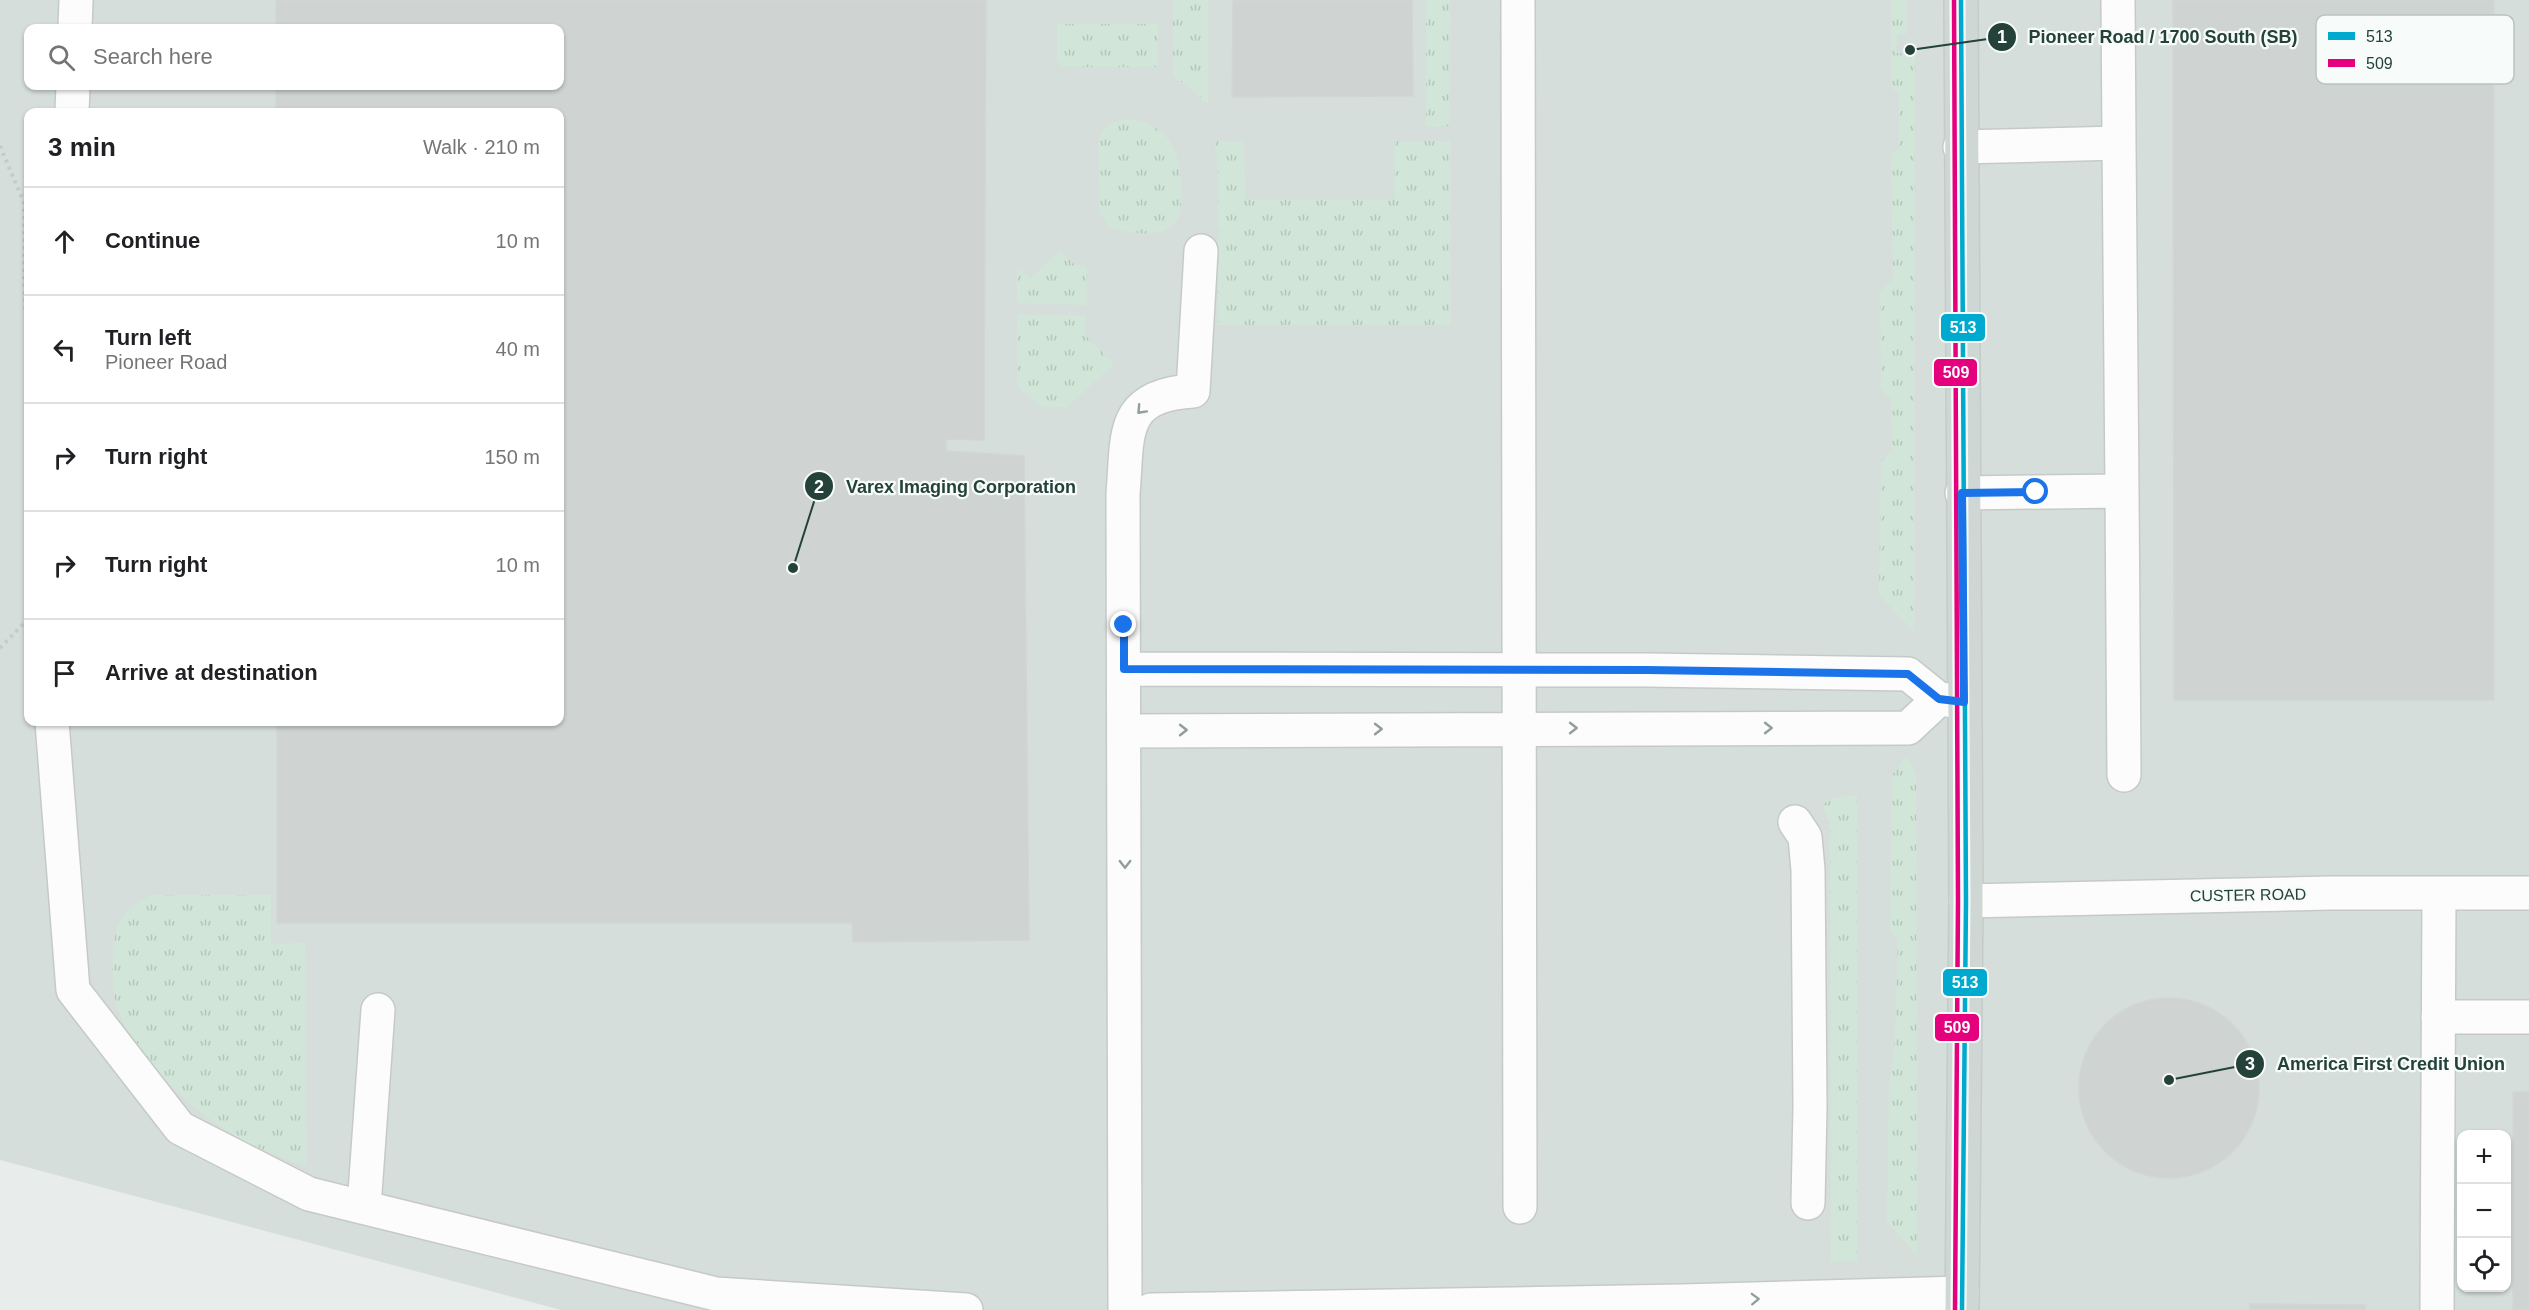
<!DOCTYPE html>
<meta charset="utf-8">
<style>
body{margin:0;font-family:Arial,sans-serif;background:#f6f6f6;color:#202124}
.controls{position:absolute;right:18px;bottom:18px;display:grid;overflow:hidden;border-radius:12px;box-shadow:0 2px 4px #0004}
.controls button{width:54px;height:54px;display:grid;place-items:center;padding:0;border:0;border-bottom:2px solid #e0e0e0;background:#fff;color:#202124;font:30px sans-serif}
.stop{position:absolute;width:18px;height:18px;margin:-14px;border:4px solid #1a73e8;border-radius:50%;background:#fff}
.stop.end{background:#1a73e8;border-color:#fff;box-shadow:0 2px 6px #0008}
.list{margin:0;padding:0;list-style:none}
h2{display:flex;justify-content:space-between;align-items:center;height:78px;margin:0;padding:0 24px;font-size:26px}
h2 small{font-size:20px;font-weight:400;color:#757577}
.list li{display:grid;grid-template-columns:39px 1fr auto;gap:18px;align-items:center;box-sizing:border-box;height:108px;padding:0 24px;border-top:2px solid #e0e0e0}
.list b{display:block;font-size:22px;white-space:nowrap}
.list p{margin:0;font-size:20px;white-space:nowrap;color:#757577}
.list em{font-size:20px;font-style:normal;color:#757577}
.icon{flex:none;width:33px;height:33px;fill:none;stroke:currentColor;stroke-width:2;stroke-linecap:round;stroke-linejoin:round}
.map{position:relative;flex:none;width:2529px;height:1310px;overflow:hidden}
.search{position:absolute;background:#fff;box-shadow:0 2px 4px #0004;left:24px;top:24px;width:540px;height:66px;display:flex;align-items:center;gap:15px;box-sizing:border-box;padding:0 21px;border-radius:12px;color:#757577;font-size:22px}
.panel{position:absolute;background:#fff;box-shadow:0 2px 4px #0004;left:24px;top:108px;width:540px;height:618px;border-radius:12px}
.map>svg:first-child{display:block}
</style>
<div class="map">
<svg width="2529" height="1310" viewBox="0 0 2529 1310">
<defs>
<pattern id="grass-tufts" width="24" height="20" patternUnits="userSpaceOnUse" patternTransform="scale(1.5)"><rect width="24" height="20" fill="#d1e6d8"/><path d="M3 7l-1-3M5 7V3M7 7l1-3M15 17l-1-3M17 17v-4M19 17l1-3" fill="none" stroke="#b3c6ba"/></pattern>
</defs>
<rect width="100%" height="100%" fill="#e8edeb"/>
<path fill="#d6dedb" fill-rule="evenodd" d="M0 0H2529V1310H561L0 1160ZM28 28H560V86H28ZM28 112H560V722H28ZM2462 1134H2506V1288H2462Z"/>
<path fill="url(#grass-tufts)" d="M1173 0H1208V104L1188 86 1173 76Z
M1426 0H1450L1449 126 1426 127Z
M1891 0H1906V34L1897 35 1896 53H1915L1914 631 1879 595 1881 462 1892 451 1891 399 1881 388 1880 292 1893 280 1891 155 1899 148V94L1891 87Z
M1057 24H1158V67H1062L1057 60Z
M1131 119C1171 127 1181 153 1181 191 1181 199 1182 210 1178 218 1166 241 1127 233 1109 227L1100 213 1099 139C1104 123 1116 121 1131 119Z
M1394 141H1450V325H1218V163L1214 141 1244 142 1245 200H1394Z
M1060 251 1075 265 1087 268 1086 305 1017 303V268L1030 279Z
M1017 314 1086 316 1085 335 1114 364 1067 407H1041L1018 386Z
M1906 757 1916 773 1917 1256 1887 1222 1889 1090 1895 1039 1898 939 1890 930 1892 775Z
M1857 796V1262L1831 1261 1830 823 1822 805 1834 797Z
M152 895H271V944L305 943 306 1166C282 1157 256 1149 234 1135 190 1107 135 1060 118 1009 112 992 112 973 113 955 115 923 122 909 152 895Z"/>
<path fill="#cfd4d2" stroke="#d1d6d4" stroke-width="1.5" d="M276 0H986L984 440 946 439V451L1024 456 1029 940 853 942 852 923H277V722H560V112H276V86H560V28H276Z
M1233 0H1412L1413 96 1232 97Z
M2173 0H2494V700H2174Z
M2079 1088a90 90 0 1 1 180 0a90 90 0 1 1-180 0Z
M2513 1092H2529V1310H2513Z
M2250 1304 2365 1305V1310H2250Z"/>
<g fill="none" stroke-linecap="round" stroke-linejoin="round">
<g stroke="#c5cac8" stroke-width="36">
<path id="minor" d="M1518 0 1520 1207
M2118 0 2119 143
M75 28 76 0
M72 112 73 86
M1960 147 2119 143 2122 491
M1962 493 2122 491 2124 775
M1124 669 1647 670 1908 674 1939 699 1964 702
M52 722 73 990 180 1128 309 1194 716 1294 966 1310
M1124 731 1908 728 1939 699
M1795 822 1805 837 1808 870 1810 1106 1808 1203
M1966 901 2330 893H2529
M2438 1017H2529
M364 1207 378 1010
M1125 1310 1123 494C1128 435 1119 395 1193 391L1201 251
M1151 1310 1682 1301 1962 1293
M2437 1310 2439 893"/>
</g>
<g stroke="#c3ccc9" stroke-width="36">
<path id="major" d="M1961 0 1966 901 1962 1310"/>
</g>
<path stroke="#c3ccca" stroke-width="4" stroke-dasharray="3 4.5" stroke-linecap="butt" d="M0 146 24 203V280L28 365
M0 648 28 619"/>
<use href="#minor" stroke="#fcfcfc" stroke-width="33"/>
<use href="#major" stroke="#cfd7d5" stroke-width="33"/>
<g stroke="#f7fbf9" stroke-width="9">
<path id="bus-1" d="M1961 0 1966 901 1962 1310"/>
</g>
<g stroke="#f7fbf9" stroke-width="9">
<path id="bus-2" d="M1954 0 1958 901 1955 1310"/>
</g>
<use href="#bus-1" stroke="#00a9ce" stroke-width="4.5"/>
<use href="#bus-2" stroke="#e5007d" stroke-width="4.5"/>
</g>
<defs><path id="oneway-chevron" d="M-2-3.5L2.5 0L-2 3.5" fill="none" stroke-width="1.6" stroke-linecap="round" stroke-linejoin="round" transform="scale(1.5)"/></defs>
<g stroke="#909f9b">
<use href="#oneway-chevron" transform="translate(1141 410) rotate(133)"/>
<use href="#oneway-chevron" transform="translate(1573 728)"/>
<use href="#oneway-chevron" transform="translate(1768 728)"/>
<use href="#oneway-chevron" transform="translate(1378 729)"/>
<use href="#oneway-chevron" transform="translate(1183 730)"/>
<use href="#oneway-chevron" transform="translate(1125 864) rotate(90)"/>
<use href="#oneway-chevron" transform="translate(1755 1299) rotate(-2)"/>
</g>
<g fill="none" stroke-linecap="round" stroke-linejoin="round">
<path stroke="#1a73e8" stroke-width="8" d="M1124 625V669L1647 670 1908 674 1939 699 1964 702 1962 493 2036 492"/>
</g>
<g text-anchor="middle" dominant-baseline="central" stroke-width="4.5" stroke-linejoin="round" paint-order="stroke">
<g font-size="16" fill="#24423a" stroke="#f7fbf9">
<text transform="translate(2248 895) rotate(-1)">CUSTER ROAD</text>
</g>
</g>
<rect x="2316" y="15" width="198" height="69" rx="9" fill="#f7fbf9" stroke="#b8c4c0" stroke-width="1.5"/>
<rect x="2328" y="32" width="27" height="8" fill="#00a9ce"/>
<rect x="2328" y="59" width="27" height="8" fill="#e5007d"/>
<g font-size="16" fill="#24423a">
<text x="2366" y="42">513</text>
<text x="2366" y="69">509</text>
</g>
<path fill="none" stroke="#24423a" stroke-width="2" d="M1910 50L2002 37M793 568L819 486M2169 1080L2250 1064"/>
<g fill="#24423a" stroke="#f7fbf9" stroke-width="2">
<circle cx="1910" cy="50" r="6"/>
<circle cx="793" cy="568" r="6"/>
<circle cx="2169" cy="1080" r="6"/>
<circle cx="2002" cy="37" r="15"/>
<circle cx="819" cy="486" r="15"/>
<circle cx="2250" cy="1064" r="15"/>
</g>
<g font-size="18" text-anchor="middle" font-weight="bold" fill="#fff">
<text x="2002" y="43">1</text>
<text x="819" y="493">2</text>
<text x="2250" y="1070">3</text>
</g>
<g font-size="18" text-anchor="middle" font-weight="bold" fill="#24423a" stroke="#f7fbf9" stroke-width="4.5" stroke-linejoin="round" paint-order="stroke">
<text x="2163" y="43">Pioneer Road / 1700 South (SB)</text>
<text x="961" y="493">Varex Imaging Corporation</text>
<text x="2391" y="1070">America First Credit Union</text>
</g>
<g stroke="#f7fbf9" stroke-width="2">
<rect x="1940" y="313" width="46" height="29" rx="6" fill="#00a9ce"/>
<rect x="1933" y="358" width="45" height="29" rx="6" fill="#e5007d"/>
<rect x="1942" y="968" width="46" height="29" rx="6" fill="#00a9ce"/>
<rect x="1934" y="1013" width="46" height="29" rx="6" fill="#e5007d"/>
</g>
<g font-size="16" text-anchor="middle" font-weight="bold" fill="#fff">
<text x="1963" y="333">513</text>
<text x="1956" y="378">509</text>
<text x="1965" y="988">513</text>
<text x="1957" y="1033">509</text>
</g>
</svg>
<div class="controls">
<button>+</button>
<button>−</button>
<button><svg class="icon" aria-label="locate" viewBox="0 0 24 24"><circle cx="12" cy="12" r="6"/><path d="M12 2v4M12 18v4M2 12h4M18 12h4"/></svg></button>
</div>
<div class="stop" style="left:2036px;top:492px"></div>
<div class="stop end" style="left:1124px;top:625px"></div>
<div class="search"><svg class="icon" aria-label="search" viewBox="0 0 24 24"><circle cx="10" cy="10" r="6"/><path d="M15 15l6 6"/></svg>Search here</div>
<section class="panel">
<h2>3 min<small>Walk · 210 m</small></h2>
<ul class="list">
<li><svg class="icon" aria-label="ahead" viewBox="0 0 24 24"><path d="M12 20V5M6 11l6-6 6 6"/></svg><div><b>Continue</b></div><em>10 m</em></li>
<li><svg class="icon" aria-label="left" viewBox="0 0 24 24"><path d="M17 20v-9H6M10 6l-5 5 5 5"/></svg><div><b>Turn left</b><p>Pioneer Road</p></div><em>40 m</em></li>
<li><svg class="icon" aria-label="right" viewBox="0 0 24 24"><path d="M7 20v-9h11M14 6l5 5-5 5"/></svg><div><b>Turn right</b></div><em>150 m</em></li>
<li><svg class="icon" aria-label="right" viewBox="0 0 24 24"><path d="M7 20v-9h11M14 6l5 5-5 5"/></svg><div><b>Turn right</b></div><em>10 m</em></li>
<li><svg class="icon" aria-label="arrive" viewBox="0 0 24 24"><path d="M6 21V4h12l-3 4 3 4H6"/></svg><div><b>Arrive at destination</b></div></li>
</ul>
</section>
</div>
